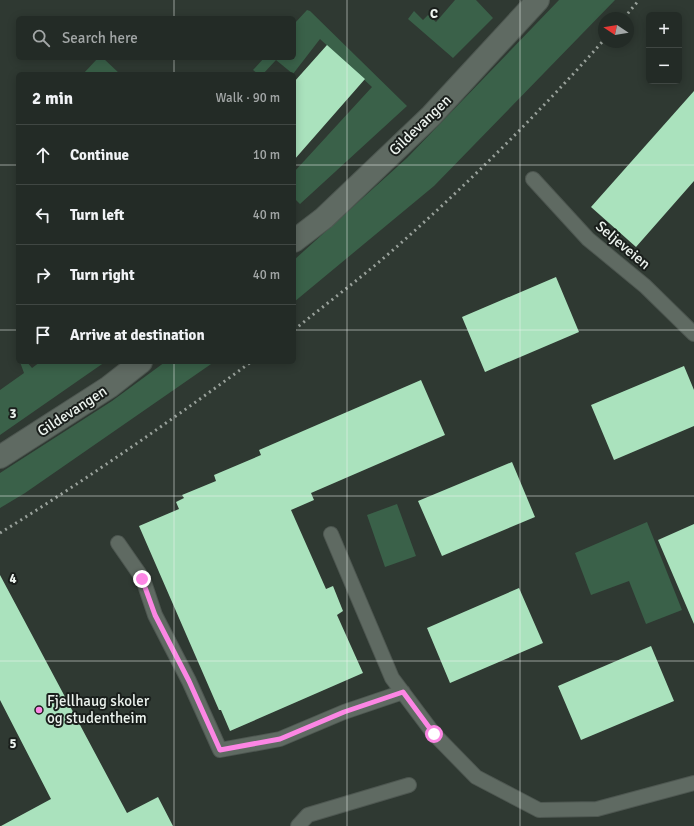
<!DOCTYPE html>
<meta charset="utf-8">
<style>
body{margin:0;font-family:Signika,sans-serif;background:#2f3732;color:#f1f3f6}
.controls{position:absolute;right:12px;top:12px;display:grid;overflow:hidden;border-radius:6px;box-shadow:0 2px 10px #0003}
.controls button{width:36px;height:36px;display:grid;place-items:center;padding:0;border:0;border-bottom:1px solid #404743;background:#232b26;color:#f1f3f6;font:20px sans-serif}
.compass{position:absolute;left:598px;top:12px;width:36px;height:36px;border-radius:50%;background:#232b26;box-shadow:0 2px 10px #0003;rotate:282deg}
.stop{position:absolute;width:12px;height:12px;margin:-9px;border:3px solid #fc86e4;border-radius:50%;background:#fff}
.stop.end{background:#fc86e4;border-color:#fff;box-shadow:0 1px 4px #0008}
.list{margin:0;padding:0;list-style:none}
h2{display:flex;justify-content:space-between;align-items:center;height:52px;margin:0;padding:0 16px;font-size:17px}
h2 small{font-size:13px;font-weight:400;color:#a3a7a7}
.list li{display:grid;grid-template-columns:26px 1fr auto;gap:12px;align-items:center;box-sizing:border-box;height:60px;padding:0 16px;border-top:1px solid #404743}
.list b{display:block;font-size:15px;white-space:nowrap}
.list em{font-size:13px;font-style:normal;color:#a3a7a7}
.icon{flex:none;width:22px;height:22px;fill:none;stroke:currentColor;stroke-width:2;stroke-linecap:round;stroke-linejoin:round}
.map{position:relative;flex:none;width:694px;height:826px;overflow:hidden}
.search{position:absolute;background:#232b26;box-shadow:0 2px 10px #0003;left:16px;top:16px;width:280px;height:44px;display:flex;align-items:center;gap:10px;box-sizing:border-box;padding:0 14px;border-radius:6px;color:#a3a7a7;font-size:15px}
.panel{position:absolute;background:#232b26;box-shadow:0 2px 10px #0003;left:16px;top:72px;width:280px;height:292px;border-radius:6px}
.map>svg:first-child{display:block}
</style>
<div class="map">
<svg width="694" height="826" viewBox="0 0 694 826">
<rect width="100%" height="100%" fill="#2f3932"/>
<path fill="#3a6149" d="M455 0H476L493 18 453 58 408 19 414 11 423 20 428 15 436 22Z
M559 0H615L434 186 294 302V260L407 158Z
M307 10 310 11 407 106 300 204 294 198V172L372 87 320 39 293 74 276 60 263 74H258L253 70 264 58H294V24Z
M98 58H103L120 74H83Z
M20 362H27L32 368 40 362H105L0 435V390L24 373Z
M165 362H214L25 493 0 508V473L112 401Z
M397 504 416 556 385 567 367 515Z
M647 522 682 610 646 624 629 581 591 595 575 553Z"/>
<path fill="#aae2bd" d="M327 45 365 79 294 160V82Z
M694 91V181L636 247 591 207Z
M556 277 579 332 485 372 462 317Z
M684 366 694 390V426L614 460 591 405Z
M421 380 445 435 311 493 314 500 291 510 326 589 333 586 343 611 337 615 363 673 230 731 221 710H219L139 526 179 509 176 502 184 498 182 495 216 481 214 475 261 455 259 450Z
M512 462 535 517 442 556 418 501Z
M694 524V624L658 540Z
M0 575 127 813 158 797 173 826H1L51 799 0 700Z
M519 588 543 643 450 683 427 628Z
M651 646 674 701 581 740 558 686Z"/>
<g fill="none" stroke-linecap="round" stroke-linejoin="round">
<g stroke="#4e5751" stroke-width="16">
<path id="service" d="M533 179 588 239 645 286 694 334
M331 534 392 678 434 734 476 777 539 810 597 809 694 783
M118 543 143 579 155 615 189 681 220 750 280 739 344 712 403 692
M298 826 308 815 409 785"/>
</g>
<g stroke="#4e5751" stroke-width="24">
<path id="minor" d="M294 241 324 218 431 116 538 0
M0 457 109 387 141 362"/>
</g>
<use href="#service" stroke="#5f6a62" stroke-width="14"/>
<use href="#minor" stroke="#5f6a62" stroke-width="22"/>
<path stroke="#99a19b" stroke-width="3" stroke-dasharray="2 4" stroke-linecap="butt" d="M624 18 639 0
M294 330C327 303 361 278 393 250 468 184 538 114 604 40
M0 533C86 480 169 422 251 362"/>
</g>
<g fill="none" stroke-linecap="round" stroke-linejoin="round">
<path stroke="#fc86e4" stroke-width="5" d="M142 579 155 615 189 681 220 750 280 739 344 712 403 692 434 734"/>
</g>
<path fill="none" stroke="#ecf3ee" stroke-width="1" stroke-opacity="0.55" d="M174 0V18M347 0V826M520 0V826M174 58V74M0 165H18M294 165H694M0 330H18M294 330H694M174 362V826M0 496H694M0 661H694"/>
<circle fill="#fc86e4" stroke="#1a1f1c" stroke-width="1.5" cx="39" cy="710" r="4"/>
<g text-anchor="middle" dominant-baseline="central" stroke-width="4" stroke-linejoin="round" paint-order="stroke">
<g font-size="15" fill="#ecf3ee" stroke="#1a1f1c">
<text transform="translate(420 125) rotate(-44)">Gildevangen</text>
<text transform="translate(623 245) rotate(40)">Seljeveien</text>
<text transform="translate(72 411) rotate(-33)">Gildevangen</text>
</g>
<g font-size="15" fill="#ecf3ee" stroke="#1a1f1c" text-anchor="start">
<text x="47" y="701">Fjellhaug skoler<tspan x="47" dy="17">og studentheim</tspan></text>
</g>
</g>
<g font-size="13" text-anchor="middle" font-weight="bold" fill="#ecf3ee" stroke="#1a1f1c" stroke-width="4" stroke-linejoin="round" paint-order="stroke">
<text x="434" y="18">C</text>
<text x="13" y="418">3</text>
<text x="13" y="583">4</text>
<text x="13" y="748">5</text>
</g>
</svg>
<div class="controls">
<button>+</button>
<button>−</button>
</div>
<svg class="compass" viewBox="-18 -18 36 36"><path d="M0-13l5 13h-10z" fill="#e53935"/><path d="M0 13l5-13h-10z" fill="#a3a7a7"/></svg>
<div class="stop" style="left:434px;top:734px"></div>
<div class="stop end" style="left:142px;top:579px"></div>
<div class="search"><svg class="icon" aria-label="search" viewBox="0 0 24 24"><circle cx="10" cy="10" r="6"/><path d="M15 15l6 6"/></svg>Search here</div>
<section class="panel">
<h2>2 min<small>Walk · 90 m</small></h2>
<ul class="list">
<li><svg class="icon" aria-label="ahead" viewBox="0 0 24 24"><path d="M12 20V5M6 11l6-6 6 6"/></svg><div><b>Continue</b></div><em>10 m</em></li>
<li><svg class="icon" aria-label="left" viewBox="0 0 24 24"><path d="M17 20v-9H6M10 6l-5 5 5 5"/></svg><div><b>Turn left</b></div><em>40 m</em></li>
<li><svg class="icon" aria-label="right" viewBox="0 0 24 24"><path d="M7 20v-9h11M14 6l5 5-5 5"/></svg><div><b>Turn right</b></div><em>40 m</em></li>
<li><svg class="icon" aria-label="arrive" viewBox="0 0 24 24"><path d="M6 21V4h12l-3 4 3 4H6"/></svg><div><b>Arrive at destination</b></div></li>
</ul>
</section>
</div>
